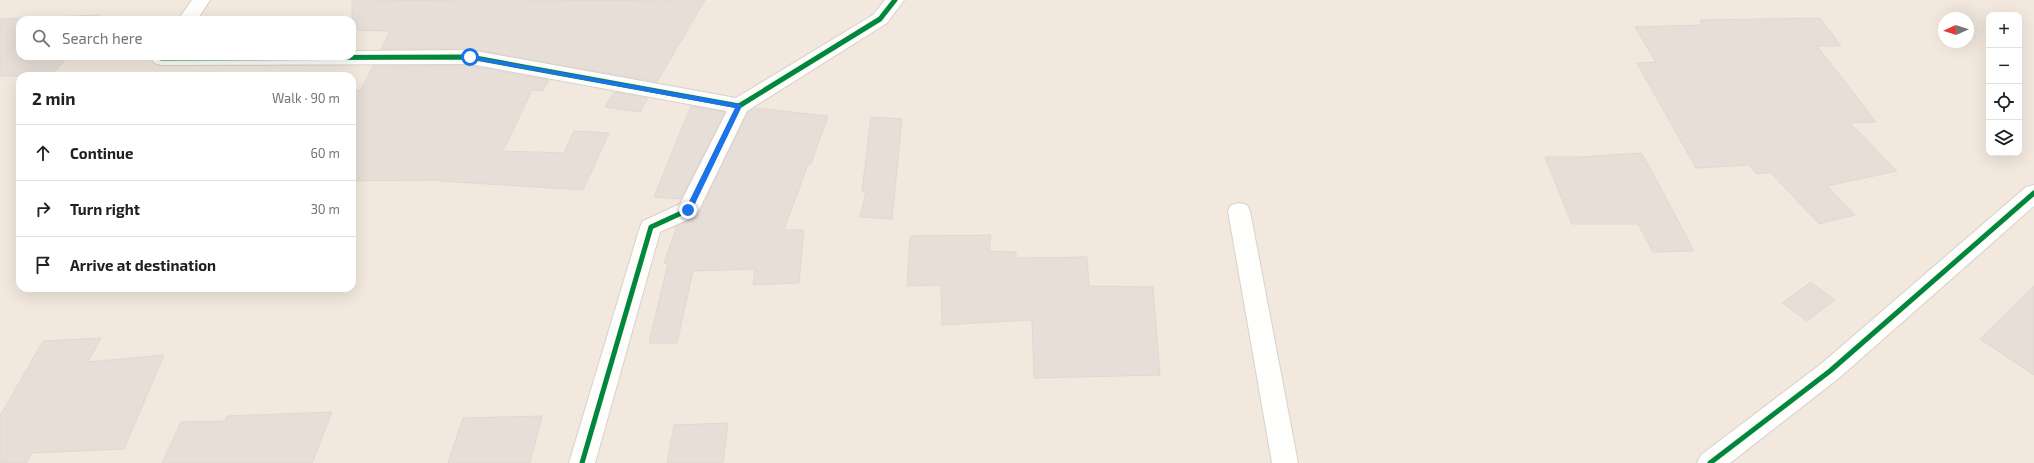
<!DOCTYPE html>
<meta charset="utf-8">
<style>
body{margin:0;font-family:"Exo 2",sans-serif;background:#f6f6f6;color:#202124}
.controls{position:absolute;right:12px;top:12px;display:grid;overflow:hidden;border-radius:8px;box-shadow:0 4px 16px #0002}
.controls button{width:36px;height:36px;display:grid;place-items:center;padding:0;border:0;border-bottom:1px solid #e0e0e0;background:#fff;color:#202124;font:20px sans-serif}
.compass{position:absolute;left:1938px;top:12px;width:36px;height:36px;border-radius:50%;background:#fff;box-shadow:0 4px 16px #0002;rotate:267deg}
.stop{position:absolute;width:12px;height:12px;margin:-9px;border:3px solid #1a73e8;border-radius:50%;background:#fff}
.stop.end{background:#1a73e8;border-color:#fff;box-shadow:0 1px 4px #0008}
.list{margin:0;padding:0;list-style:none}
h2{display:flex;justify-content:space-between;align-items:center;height:52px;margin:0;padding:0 16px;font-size:17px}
h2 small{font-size:13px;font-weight:400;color:#757577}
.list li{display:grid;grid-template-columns:26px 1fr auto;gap:12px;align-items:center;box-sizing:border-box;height:56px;padding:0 16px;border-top:1px solid #e0e0e0}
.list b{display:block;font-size:15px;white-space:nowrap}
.list em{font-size:13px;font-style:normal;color:#757577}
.icon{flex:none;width:22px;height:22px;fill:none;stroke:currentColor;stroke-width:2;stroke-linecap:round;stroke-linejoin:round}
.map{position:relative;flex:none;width:2034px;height:463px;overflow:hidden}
.search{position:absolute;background:#fff;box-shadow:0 4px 16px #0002;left:16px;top:16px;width:340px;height:44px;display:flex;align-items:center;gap:10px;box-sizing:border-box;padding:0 14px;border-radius:12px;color:#757577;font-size:15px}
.panel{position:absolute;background:#fff;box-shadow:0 4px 16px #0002;left:16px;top:72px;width:340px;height:220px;border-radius:12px}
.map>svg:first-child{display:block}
</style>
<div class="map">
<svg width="2034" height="463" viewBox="0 0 2034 463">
<rect width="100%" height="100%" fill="#f9f5f0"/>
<path fill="#f2e8de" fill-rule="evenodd" d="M0 0H2034V463H0ZM1989 15H2019V153H1989ZM1944 18H1968V42H1944ZM20 20H352V56H20ZM20 76H352V288H20Z"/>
<path fill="#e6ded7" stroke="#e2d8d2" d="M352 0 484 1 705 0 657 82 470 49H381L390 31 352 30Z
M100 15 96 20H20V56H68L52 76H0V19Z
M1820 18 1841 46H1817L1876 122 1850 123 1897 171 1827 186 1855 215 1819 224 1770 172 1757 174 1749 165 1696 168 1637 63 1656 62 1635 27 1702 25 1700 20Z
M373 66H470L549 80 542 91 532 90 503 151 564 153 574 131 609 133 583 190 440 181 441 180 352 181V90H361Z
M614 92 648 98 640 112 605 107Z
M691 106 725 112 681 199 654 197Z
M755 108 828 116 811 164H808L784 230H804L799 283 753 285 755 269 693 271 677 343H649L668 263H664L677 226 697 217 748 112Z
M871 117 902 119 892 219 860 217 866 191H862Z
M1641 153 1650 168 1694 251 1653 252 1638 224H1572L1545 157H1580Z
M991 235 989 251 1016 252V258L1087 257 1089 286 1153 287 1160 375 1034 378 1032 320 942 325 941 285 907 286 910 236Z
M1811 282 1835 300 1807 321 1782 303Z
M2034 286V375L1980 339Z
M101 338 88 362 164 355 124 449 32 453 26 463H0V416L43 341Z
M332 412 312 463H162L181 422 225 421 227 416Z
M542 416 530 463H448L463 418Z
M728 423 723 463H667L674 425Z"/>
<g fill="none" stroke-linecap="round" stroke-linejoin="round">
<g stroke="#d7d1cb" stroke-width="2">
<path id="street" d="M192 0H210L197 20H178Z
M885 0H904L887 23 747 111 696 216 660 232 595 463H569L640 227 643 221 680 204 727 111 470 64 161 65 154 63 151 58 153 56H352V51L470 50 736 98 873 15Z
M2034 185V206L1839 378 1730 463H1697L1701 455 1821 364 2026 187Z
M1239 203 1247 205 1250 211 1298 463H1272L1228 211 1231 205Z"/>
</g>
<use href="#street" fill="#fefefd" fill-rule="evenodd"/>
<g stroke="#fffaf3" stroke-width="8">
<path id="cycleway" d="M161 58 470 57 739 106
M582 463 651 227 688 210 739 106 880 19 895 0
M1710 463 1830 371 2034 193"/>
</g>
<use href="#cycleway" stroke="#00873e" stroke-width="5"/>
</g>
<path fill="#1a73e8" d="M467 55 739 104 742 106 692 210 688 212 685 210 735 108 470 59Z"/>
</svg>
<div class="controls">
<button>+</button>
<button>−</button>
<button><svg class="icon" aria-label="locate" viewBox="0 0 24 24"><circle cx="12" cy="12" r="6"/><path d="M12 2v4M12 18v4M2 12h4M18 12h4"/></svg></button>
<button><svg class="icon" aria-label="layers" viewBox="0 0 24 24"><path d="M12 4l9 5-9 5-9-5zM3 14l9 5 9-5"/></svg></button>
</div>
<svg class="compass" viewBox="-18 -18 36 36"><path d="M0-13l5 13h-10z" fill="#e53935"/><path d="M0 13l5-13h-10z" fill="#757577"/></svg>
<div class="stop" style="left:470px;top:57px"></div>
<div class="stop end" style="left:688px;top:210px"></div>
<div class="search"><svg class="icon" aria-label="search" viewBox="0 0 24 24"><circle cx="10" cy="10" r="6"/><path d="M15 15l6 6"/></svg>Search here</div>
<section class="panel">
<h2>2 min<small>Walk · 90 m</small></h2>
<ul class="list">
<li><svg class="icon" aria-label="ahead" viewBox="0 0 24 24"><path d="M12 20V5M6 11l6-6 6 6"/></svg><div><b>Continue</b></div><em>60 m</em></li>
<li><svg class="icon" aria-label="right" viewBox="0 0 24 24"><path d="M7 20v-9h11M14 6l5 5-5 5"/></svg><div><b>Turn right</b></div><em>30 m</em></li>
<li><svg class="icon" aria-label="arrive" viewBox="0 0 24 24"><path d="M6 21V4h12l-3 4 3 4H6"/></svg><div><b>Arrive at destination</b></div></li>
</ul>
</section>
</div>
